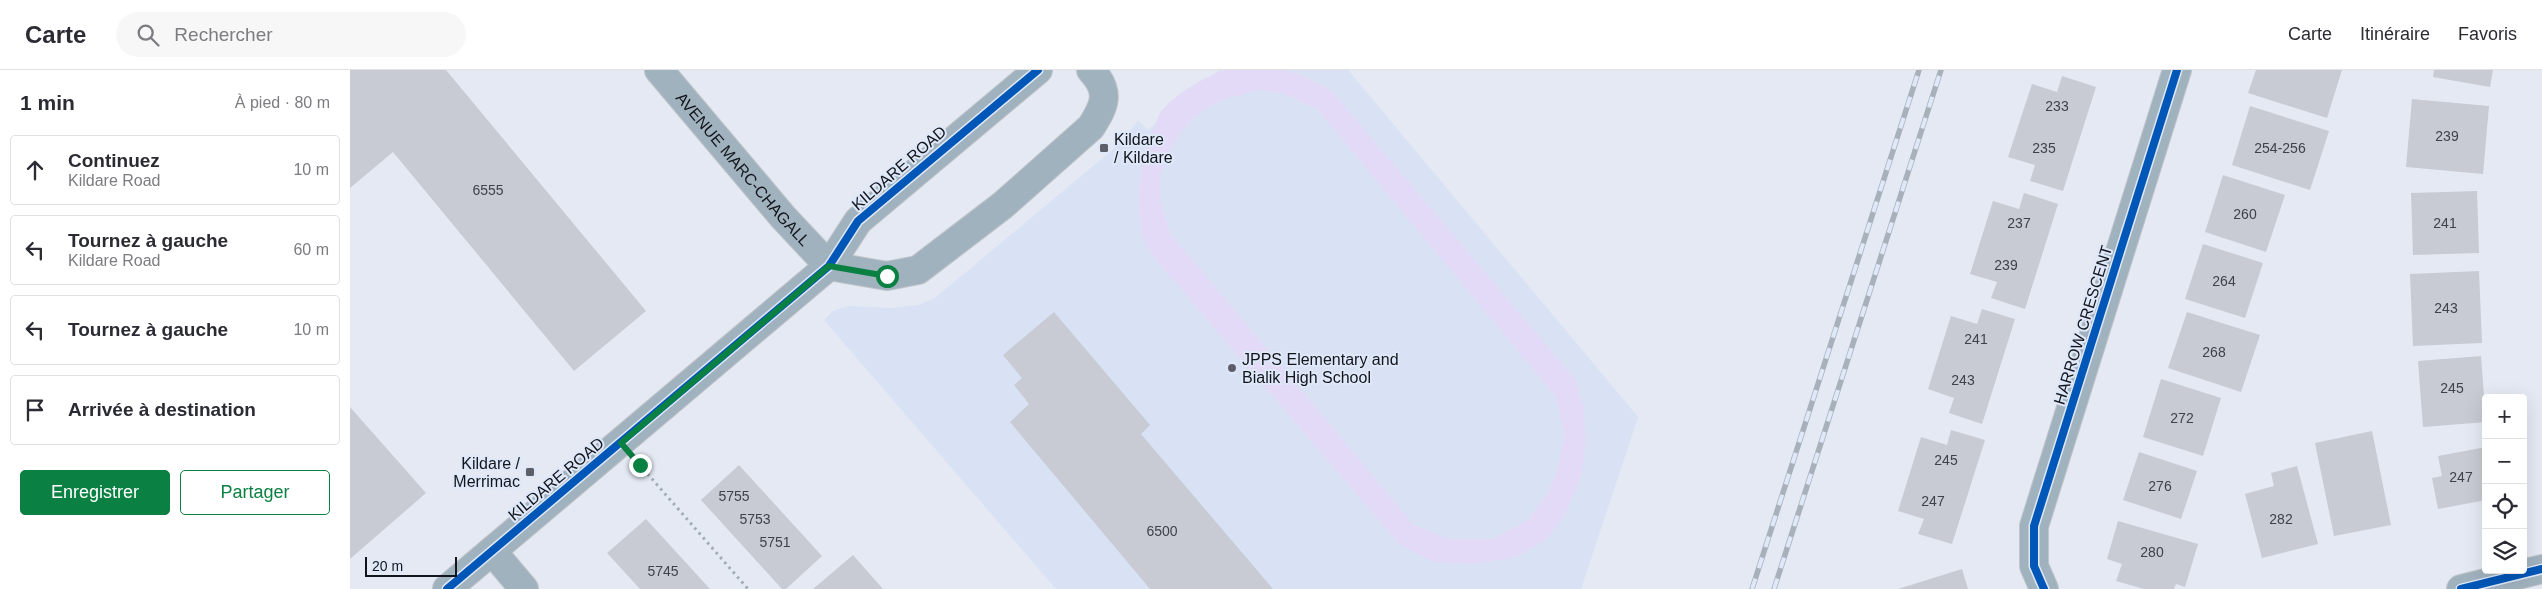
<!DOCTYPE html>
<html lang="fr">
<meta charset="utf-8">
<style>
body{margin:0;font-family:Helvetica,sans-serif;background:#f7f7f7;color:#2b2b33}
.controls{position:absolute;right:15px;bottom:15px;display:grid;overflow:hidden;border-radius:5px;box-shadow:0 5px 20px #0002}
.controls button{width:45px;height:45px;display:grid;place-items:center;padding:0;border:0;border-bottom:1px solid #e1e1e2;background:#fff;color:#2b2b33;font:25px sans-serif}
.scale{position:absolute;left:15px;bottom:12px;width:92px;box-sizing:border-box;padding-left:5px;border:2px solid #12151b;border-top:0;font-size:14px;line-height:18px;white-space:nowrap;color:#12151b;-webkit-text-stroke:4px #dee8f9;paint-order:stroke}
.stop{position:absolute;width:15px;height:15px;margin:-11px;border:4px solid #0b8043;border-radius:50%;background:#fff}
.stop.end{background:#0b8043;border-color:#fff;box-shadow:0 1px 5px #0008}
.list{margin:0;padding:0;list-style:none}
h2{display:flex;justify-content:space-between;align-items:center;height:65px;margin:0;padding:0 20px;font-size:21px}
h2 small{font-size:16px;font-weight:400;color:#7c7c81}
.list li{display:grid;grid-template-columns:32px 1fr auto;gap:15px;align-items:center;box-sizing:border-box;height:70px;margin:0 10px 10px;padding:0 10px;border:1px solid #e1e1e2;border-radius:5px}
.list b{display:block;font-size:19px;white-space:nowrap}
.list p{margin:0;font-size:16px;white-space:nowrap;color:#7c7c81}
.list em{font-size:16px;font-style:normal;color:#7c7c81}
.actions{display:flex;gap:10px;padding:15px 20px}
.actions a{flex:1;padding:11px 0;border:1px solid #0b8043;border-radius:5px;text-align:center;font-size:18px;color:#0b8043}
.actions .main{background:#0b8043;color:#fff}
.icon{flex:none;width:28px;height:28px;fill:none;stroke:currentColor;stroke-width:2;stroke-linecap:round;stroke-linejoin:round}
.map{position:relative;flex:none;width:2192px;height:519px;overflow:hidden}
header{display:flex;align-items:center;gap:30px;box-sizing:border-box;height:70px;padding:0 25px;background:#fff;border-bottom:1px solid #e1e1e2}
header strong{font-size:24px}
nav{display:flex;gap:28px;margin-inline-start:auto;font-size:18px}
.search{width:350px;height:45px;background:#f7f7f7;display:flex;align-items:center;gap:12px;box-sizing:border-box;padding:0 18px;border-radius:28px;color:#7c7c81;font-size:19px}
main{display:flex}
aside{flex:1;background:#fff}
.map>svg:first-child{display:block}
</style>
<header>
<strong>Carte</strong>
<div class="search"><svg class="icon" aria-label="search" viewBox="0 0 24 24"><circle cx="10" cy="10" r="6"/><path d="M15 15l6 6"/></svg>Rechercher</div>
<nav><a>Carte</a><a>Itinéraire</a><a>Favoris</a></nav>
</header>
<main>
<aside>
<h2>1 min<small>À pied · 80 m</small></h2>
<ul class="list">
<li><svg class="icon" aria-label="ahead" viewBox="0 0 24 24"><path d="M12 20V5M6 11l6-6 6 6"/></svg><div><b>Continuez</b><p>Kildare Road</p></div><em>10 m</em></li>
<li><svg class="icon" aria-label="left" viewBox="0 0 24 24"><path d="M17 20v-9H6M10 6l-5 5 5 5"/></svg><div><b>Tournez à gauche</b><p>Kildare Road</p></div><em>60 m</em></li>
<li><svg class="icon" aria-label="left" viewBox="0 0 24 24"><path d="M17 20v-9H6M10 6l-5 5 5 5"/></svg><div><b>Tournez à gauche</b></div><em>10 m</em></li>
<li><svg class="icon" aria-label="arrive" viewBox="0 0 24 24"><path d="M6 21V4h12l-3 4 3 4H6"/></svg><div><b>Arrivée à destination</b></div></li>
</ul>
<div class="actions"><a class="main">Enregistrer</a><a>Partager</a></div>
</aside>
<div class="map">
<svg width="2192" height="519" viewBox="0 0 2192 519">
<rect width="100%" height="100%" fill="#e4e9f3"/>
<path fill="#d8e2f4" d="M869 0H998L1288 347 1231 519H706L474 250 483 241 499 236 541 238 569 235 585 228 772 72 788 50 798 60Z"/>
<path fill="#e2daf6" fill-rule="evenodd" d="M874 0H934L949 4 981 20 1226 310 1234 339 1236 372 1231 407 1215 445 1198 468 1167 487 1126 494 1083 492 1050 475 807 191C803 184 795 176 793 168 784 131 789 91 805 56 807 50 809 43 813 39 830 21 852 9 874 0ZM909 20 935 24 967 39 1206 327 1214 365 1208 397 1198 423 1178 450 1143 469H1099L1064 455 821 164C817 153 813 142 811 131 804 90 835 46 872 30 884 26 897 23 909 20Z"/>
<path fill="#c8cbd3" d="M0 0H96L296 241 224 301 43 82 0 118Z
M1906 0H1992L1977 48 1898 23Z
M2084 0H2143L2140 17 2083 7Z
M1712 6 1746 17 1713 121 1680 111 1685 95 1658 87 1682 14 1707 22Z
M2062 29 2139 36 2133 104 2056 97Z
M1900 36 1979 61 1960 120 1882 95Z
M1873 105 1935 125 1916 182 1855 162Z
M2127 121 2129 183 2063 185 2061 123Z
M1674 123 1708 134 1675 239 1641 228 1647 212 1620 204 1643 131 1669 139Z
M1853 174 1913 193 1895 248 1835 229Z
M2129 201 2132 273 2063 276 2060 204Z
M1632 239 1665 249 1632 354 1599 343 1604 328 1578 319 1601 246 1627 254Z
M704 242 800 355 791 364 923 519H800L660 352 679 334 664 315 672 308 653 285Z
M1837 242 1910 265 1891 322 1818 298Z
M2131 286 2136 352 2073 357 2068 291Z
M1811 309 1871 328 1853 386 1793 367Z
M0 337 76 423 0 489Z
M1601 360 1635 370 1602 474 1568 464 1574 449 1548 441 1571 367 1597 375Z
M2022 361 2041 455 1984 466 1965 373Z
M2136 377V430L2088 439 2082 408 2092 406 2088 386Z
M1789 382 1847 401 1831 449 1773 430Z
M389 395 472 486 436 519H432L351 430Z
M1947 396 1968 474 1912 488 1895 424 1924 416 1921 403Z
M296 449 360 519H290L257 483Z
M1768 451 1848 474 1835 517 1826 514 1824 519H1794L1766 511 1772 494 1757 489Z
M503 485 533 519H463Z
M1612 499 1618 519H1548Z"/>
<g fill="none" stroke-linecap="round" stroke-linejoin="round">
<g stroke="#c0c4ca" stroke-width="30">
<g id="minor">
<path id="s1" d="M309 0 433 147 479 196"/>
<path d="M479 196 537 206 568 200 653 135 741 57C755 35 761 22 741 0"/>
<path d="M142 481 174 519"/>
<path d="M97 519 479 196 508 151 688 0"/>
<path d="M1694 519 1684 496V456L1827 0"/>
<path d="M2111 519 2192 499"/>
</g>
</g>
<path stroke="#a1acb6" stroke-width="3" stroke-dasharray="2.5 4" stroke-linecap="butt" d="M289 394 398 519"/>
<use href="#minor" stroke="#a1b2bf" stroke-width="28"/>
<g stroke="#a8b1bb" stroke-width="5.5">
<path id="rail" d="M1402 519 1569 0
M1424 519 1591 0"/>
</g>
<use href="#rail" stroke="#dee8f9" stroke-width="4" stroke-dasharray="11" stroke-linecap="butt"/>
<g stroke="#dee8f9" stroke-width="11">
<path id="cycleway" d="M97 519 479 196 508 151 688 0
M1694 519 1684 496V456L1827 0
M2111 519 2192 499"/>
</g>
<use href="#cycleway" stroke="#0057b8" stroke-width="8"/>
</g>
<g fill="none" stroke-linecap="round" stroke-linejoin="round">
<path stroke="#0b8043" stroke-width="6" d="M290 395 271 373 479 196 537 206"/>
</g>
<g fill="#5c5f67" stroke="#dee8f9" stroke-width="2">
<rect x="749" y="73" width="10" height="10" rx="2.5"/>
<circle cx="882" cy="298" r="5"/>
<rect x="175" y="397" width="10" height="10" rx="2.5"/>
</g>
<g text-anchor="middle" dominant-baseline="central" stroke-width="4" stroke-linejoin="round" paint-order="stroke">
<g font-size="14" fill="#404249">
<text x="1707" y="36">233</text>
<text x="2097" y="66">239</text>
<text x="1694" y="78">235</text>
<text x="1930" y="78">254-256</text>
<text x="138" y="120">6555</text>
<text x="1895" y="144">260</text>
<text x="1669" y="153">237</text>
<text x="2095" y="153">241</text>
<text x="1656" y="195">239</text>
<text x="1874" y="211">264</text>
<text x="2096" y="238">243</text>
<text x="1626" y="269">241</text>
<text x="1864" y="282">268</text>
<text x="1613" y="310">243</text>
<text x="2102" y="318">245</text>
<text x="1832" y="348">272</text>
<text x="1596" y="390">245</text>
<text x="2111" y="407">247</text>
<text x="1810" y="416">276</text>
<text x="384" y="426">5755</text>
<text x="1583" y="431">247</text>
<text x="405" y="449">5753</text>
<text x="1931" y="449">282</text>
<text x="812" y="461">6500</text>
<text x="425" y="472">5751</text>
<text x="1802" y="482">280</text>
<text x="313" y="501">5745</text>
</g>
<g font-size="16" fill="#12151b" stroke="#dee8f9" text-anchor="start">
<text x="764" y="69">Kildare<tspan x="764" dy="18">/ Kildare</tspan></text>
<text x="892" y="289">JPPS Elementary and<tspan x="892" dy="18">Bialik High School</tspan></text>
<text x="170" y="393" text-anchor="end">Kildare /<tspan x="170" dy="18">Merrimac</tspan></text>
</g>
<g font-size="16" fill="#12151b" stroke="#dee8f9">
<text transform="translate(549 98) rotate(-41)">KILDARE ROAD</text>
<text stroke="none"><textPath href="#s1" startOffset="130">AVENUE MARC-CHAGALL</textPath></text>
<text transform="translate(1733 255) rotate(-73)">HARROW CRESCENT</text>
<text transform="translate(206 409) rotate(-40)">KILDARE ROAD</text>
</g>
</g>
</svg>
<div class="controls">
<button>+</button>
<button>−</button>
<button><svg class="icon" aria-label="locate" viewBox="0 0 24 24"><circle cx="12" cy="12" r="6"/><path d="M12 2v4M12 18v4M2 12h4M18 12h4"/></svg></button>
<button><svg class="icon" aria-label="layers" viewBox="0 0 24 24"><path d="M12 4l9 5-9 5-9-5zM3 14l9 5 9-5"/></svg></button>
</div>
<div class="scale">20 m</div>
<div class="stop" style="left:537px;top:206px"></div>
<div class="stop end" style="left:290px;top:395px"></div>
</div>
</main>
